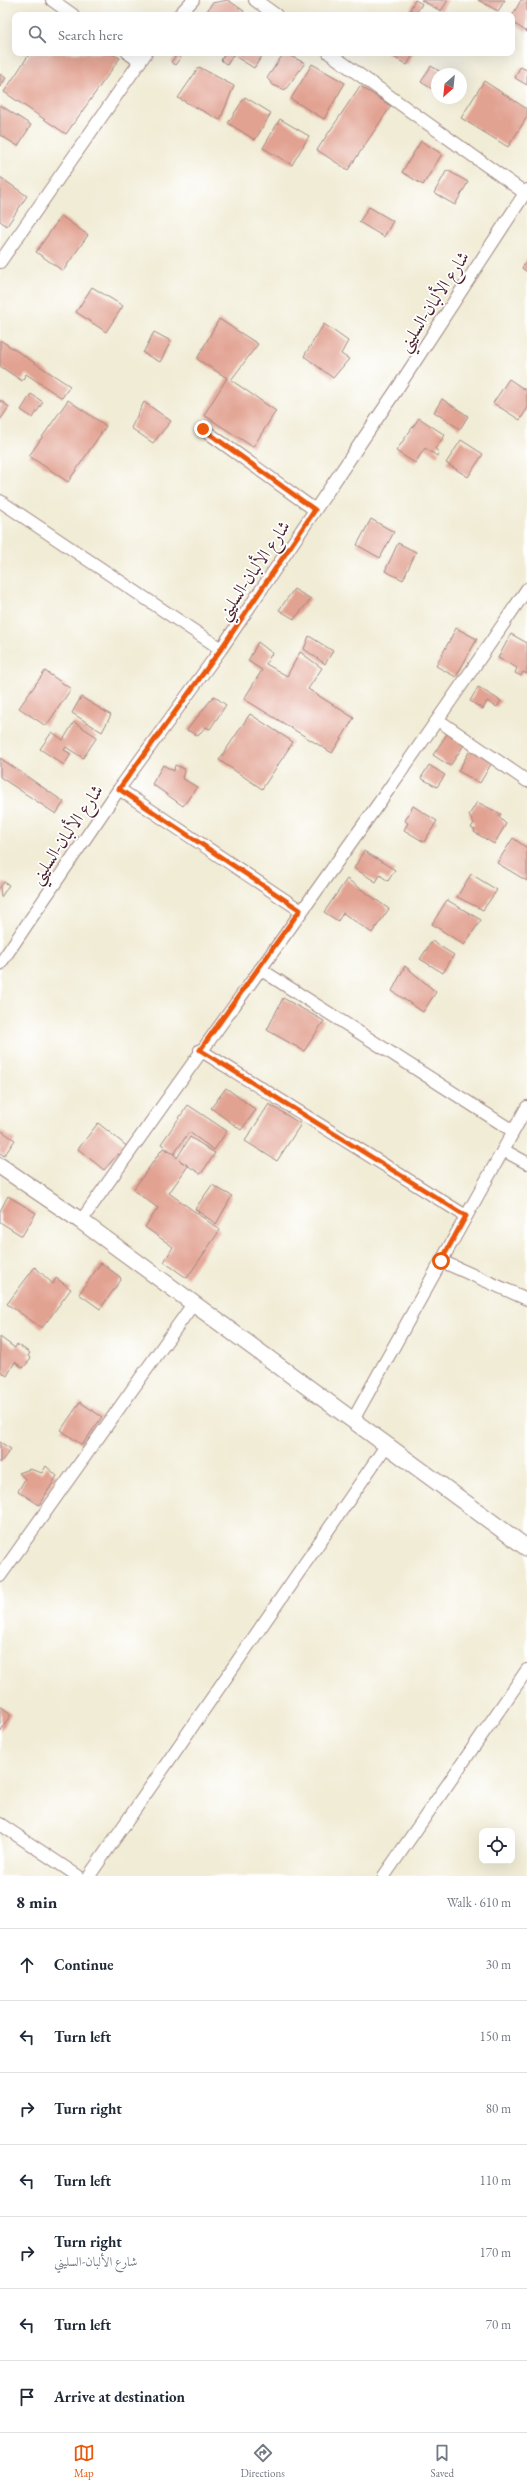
<!DOCTYPE html>
<meta charset="utf-8">
<style>
body{margin:0;font-family:"EB Garamond",Amiri,serif;background:#f2f2f3;color:#1f2937}
.controls{position:absolute;right:12px;bottom:12px;display:grid;overflow:hidden;border-radius:8px;box-shadow:0 4px 16px #0002}
.controls button{width:36px;height:36px;display:grid;place-items:center;padding:0;border:0;border-bottom:1px solid #e0e1e3;background:#fff;color:#1f2937;font:20px sans-serif}
.compass{position:absolute;left:431px;top:68px;width:36px;height:36px;border-radius:50%;background:#fff;box-shadow:0 4px 16px #0002;rotate:207deg}
.stop{position:absolute;width:12px;height:12px;margin:-9px;border:3px solid #ea580c;border-radius:50%;background:#fff}
.stop.end{background:#ea580c;border-color:#fff;box-shadow:0 1px 4px #0008}
.list{margin:0;padding:0;list-style:none}
h2{display:flex;justify-content:space-between;align-items:center;height:52px;margin:0;padding:0 16px;font-size:17px}
h2 small{font-size:13px;font-weight:400;color:#747a83}
.list li{display:grid;grid-template-columns:26px 1fr auto;gap:12px;align-items:center;box-sizing:border-box;height:72px;padding:0 16px;border-top:1px solid #e0e1e3}
.list b{display:block;font-size:15px;white-space:nowrap}
.list p{margin:0;font-size:13px;white-space:nowrap;color:#747a83}
.list em{font-size:13px;font-style:normal;color:#747a83}
.icon{flex:none;width:22px;height:22px;fill:none;stroke:currentColor;stroke-width:2;stroke-linecap:round;stroke-linejoin:round}
.map{position:relative;flex:none;width:527px;height:1876px;overflow:hidden}
.search{position:absolute;background:#fff;box-shadow:0 4px 16px #0002;left:12px;right:12px;top:12px;height:44px;display:flex;align-items:center;gap:10px;box-sizing:border-box;padding:0 14px;border-radius:8px;color:#747a83;font-size:15px}
.sheet{height:556px;background:#fff}
nav{display:flex;justify-content:space-around;align-items:center;box-sizing:border-box;height:56px;border-top:1px solid #e0e1e3;background:#fff;font-size:11px;color:#747a83}
nav a{display:grid;justify-items:center;gap:2px}
nav .on{color:#ea580c}
.map>svg:first-child{display:block}
</style>
<div class="map">
<svg width="527" height="1876" viewBox="0 0 527 1876">
<rect width="100%" height="100%" fill="#fff"/>
<filter id="ink" filterUnits="userSpaceOnUse"><feTurbulence type="fractalNoise" baseFrequency=".025" numOctaves="2"/><feDisplacementMap in="SourceGraphic" scale="8" xChannelSelector="R" yChannelSelector="G"/><feConvolveMatrix kernelMatrix="1 2 1 2 8 2 1 2 1" color-interpolation-filters="sRGB"/></filter>
<filter id="wash" filterUnits="userSpaceOnUse"><feTurbulence type="fractalNoise" baseFrequency=".012" numOctaves="4" result="noise"/><feDisplacementMap in="SourceGraphic" scale="16" xChannelSelector="R" yChannelSelector="G"/><feGaussianBlur stdDeviation="0.9" result="paint"/><feColorMatrix in="noise" values="0 0 0 0 0 0 0 0 0 0 0 0 0 0 0 0 0 1.4 0 .05"/><feComposite in="paint" operator="in"/></filter>
<g filter="url(#wash)">
<rect width="100%" height="100%" fill="#f1ecd5"/>
<g id="blocks">
<path fill="#e2a292" d="M228 0 244 11 242 15 206 13 212 3Z
M415 0 422 4 416 13 410 10Z
M421 0H448L441 11Z
M478 0H505L498 11Z
M521 0H527V32L512 22V16Z
M30 53H110L120 58 66 134 4 92Z
M178 53H184L175 65 171 62Z
M225 53H264L254 68 233 55 227 65 221 60Z
M284 53 305 63 285 90 273 85 267 78Z
M387 53H414L407 65Z
M312 64 345 83 324 119 291 99Z
M431 66 444 74H437V82L432 89 421 82Z
M199 67 234 86 220 120 178 98Z
M520 67 527 70V85L515 78Z
M0 74 6 78 0 87Z
M484 81 527 109V117L508 147 461 118Z
M360 86 391 106 348 170 317 150Z
M245 97 271 113 255 140 228 123Z
M0 105 31 125 18 146 0 135Z
M280 119 309 136 292 165 263 148Z
M421 141 442 154 423 185 402 172Z
M447 170 468 182 455 205 434 193Z
M0 177 27 196 7 226 0 221Z
M369 207 393 221 384 237 359 222Z
M61 216 88 235 63 271 36 252Z
M527 260V272L522 268Z
M92 287 123 306 106 332 76 312Z
M219 319 258 344 231 380 276 411 253 447 204 415 227 378 197 359Z
M324 324 348 341 341 354 349 359 333 378 304 356Z
M154 332 171 341 160 362 143 353Z
M0 340 70 386 62 398 26 374 22 381 0 366Z
M509 379 527 391V409L520 420 493 403Z
M31 394 43 402 33 418 21 410Z
M442 399 468 416 460 429 434 412Z
M0 400 9 407 0 420Z
M68 400 106 426 68 482 29 456Z
M144 402 171 421 153 443 131 428Z
M419 418 445 435 435 449 439 452 437 456 425 448 415 463 396 451Z
M461 440 483 454 468 477 446 463Z
M371 519 394 532 380 558 357 545Z
M398 543 416 552 403 580 385 571Z
M294 589 311 599 294 619 279 610Z
M456 628 477 639 456 677 436 666Z
M511 634 527 643V674L523 672 521 676 515 673 517 668 498 658Z
M309 636 333 651 325 664 304 649Z
M258 642 272 653 266 664 287 676 300 652 322 668 308 689 354 718 332 753 244 699 262 670 248 661Z
M45 671 71 689 46 726 19 708Z
M478 687 501 701 497 707 487 701 483 709 470 701Z
M214 696 226 705 210 729 205 727 198 736 187 730Z
M81 697 111 715 102 732 72 713Z
M250 714 293 742 262 789 219 760Z
M74 722 97 737 83 758 66 747 64 750 71 754 64 765 40 749 52 732 63 740Z
M449 731 466 742 450 766 433 755Z
M472 747 494 759 480 783 458 771Z
M0 758 64 802 56 814 0 777Z
M163 765 174 771 175 765 185 769 182 778 197 787 183 806 152 784Z
M429 765 445 775 437 787 421 778Z
M477 802 501 814 499 817 506 824 494 844 474 832 475 830 471 828 474 823 469 815Z
M413 806 437 821 424 842 404 830 408 823 405 821Z
M513 838 527 848V881L497 863Z
M364 851 395 870 388 881 380 875 376 882 354 868Z
M471 874 497 890 483 910 457 897Z
M347 879 389 909 372 933 343 913 338 921 324 912Z
M4 882 9 885 1 897 0 887Z
M447 900 481 920 464 945 432 924Z
M432 941 454 955 443 973 420 959Z
M405 966 436 992 423 1012 392 991Z
M283 998 324 1021 304 1051 267 1030Z
M226 1088 256 1110 241 1130 211 1108Z
M269 1104 301 1124 277 1161 245 1141Z
M188 1105 227 1131 214 1150 189 1132 174 1154 161 1144Z
M98 1123 129 1148 122 1156 118 1154 104 1170 78 1149Z
M0 1130 15 1140 4 1156 0 1153Z
M190 1137 215 1153 201 1174 179 1160 188 1166 169 1193 220 1230 187 1278 164 1262 173 1247 145 1227 158 1208 133 1190 163 1148 174 1154 177 1158Z
M212 1185 232 1196 216 1224 195 1209Z
M8 1196 36 1213 22 1236 0 1222V1211Z
M101 1263 120 1277 121 1280 100 1309 79 1294Z
M35 1267 53 1284 56 1278 71 1289 42 1328 7 1304Z
M0 1337 15 1348 17 1344 30 1353 28 1356 31 1359 23 1368 15 1362 7 1376 0 1371Z
M80 1402 102 1417 82 1445 61 1430Z
M0 1442 11 1449 0 1463Z
M46 1466 57 1476 39 1505 18 1491 25 1479 19 1473 30 1469 42 1473Z
M0 1706 11 1714 0 1732Z"/>
</g>
</g>
<g filter="url(#ink)">
<use href="#blocks" fill-opacity="0" stroke="#9e8680" stroke-width="1"/>
<g fill="none" stroke-linecap="round" stroke-linejoin="round">
<g stroke="#9e8680" stroke-width="14">
<path id="street" d="M52 0 73 15
M255 0 276 15
M179 15 193 0
M128 53 139 61
M329 53 525 193
M0 262 146 53
M203 429 315 510
M0 501 221 649
M438 720 527 781
M119 789 300 910
M0 964 119 789 221 649 397 389 527 190
M260 969 513 1131
M200 1050 466 1216
M503 1150 527 1163
M81 1221C229 1010 383 803 527 589
M441 1261 527 1299
M353 1420 527 1107
M0 1576 193 1304
M0 1824 78 1876
M89 1876 386 1446
M384 1876 527 1670"/>
</g>
<g stroke="#9e8680" stroke-width="18">
<path id="secondary" d="M0 1166 81 1221 527 1548"/>
</g>
<use href="#street" stroke="#fff" stroke-width="12"/>
<use href="#secondary" stroke="#fff" stroke-width="16"/>
</g>
</g>
<g fill="none" stroke-linecap="round" stroke-linejoin="round" filter="url(#ink)">
<path stroke="#ea580c" stroke-width="5" d="M203 429 315 510 221 649 119 789 300 910 200 1050 466 1216 441 1261"/>
</g>
<g text-anchor="middle" dominant-baseline="central" stroke-width="3.5" stroke-linejoin="round" paint-order="stroke">
<g font-size="18" fill="#4a1f2b" stroke="#fff">
<text transform="translate(433 301) rotate(-57)">شارع الألبان-السليني</text>
<text transform="translate(253 570) rotate(-56)">شارع الألبان-السليني</text>
<text transform="translate(66 834) rotate(-56)">شارع الألبان-السليني</text>
</g>
</g>
</svg>
<div class="controls">
<button><svg class="icon" aria-label="locate" viewBox="0 0 24 24"><circle cx="12" cy="12" r="6"/><path d="M12 2v4M12 18v4M2 12h4M18 12h4"/></svg></button>
</div>
<svg class="compass" viewBox="-18 -18 36 36"><path d="M0-13l5 13h-10z" fill="#e53935"/><path d="M0 13l5-13h-10z" fill="#747a83"/></svg>
<div class="stop" style="left:441px;top:1261px"></div>
<div class="stop end" style="left:203px;top:429px"></div>
<div class="search"><svg class="icon" aria-label="search" viewBox="0 0 24 24"><circle cx="10" cy="10" r="6"/><path d="M15 15l6 6"/></svg>Search here</div>
</div>
<section class="sheet">
<h2>8 min<small>Walk · 610 m</small></h2>
<ul class="list">
<li><svg class="icon" aria-label="ahead" viewBox="0 0 24 24"><path d="M12 20V5M6 11l6-6 6 6"/></svg><div><b>Continue</b></div><em>30 m</em></li>
<li><svg class="icon" aria-label="left" viewBox="0 0 24 24"><path d="M17 20v-9H6M10 6l-5 5 5 5"/></svg><div><b>Turn left</b></div><em>150 m</em></li>
<li><svg class="icon" aria-label="right" viewBox="0 0 24 24"><path d="M7 20v-9h11M14 6l5 5-5 5"/></svg><div><b>Turn right</b></div><em>80 m</em></li>
<li><svg class="icon" aria-label="left" viewBox="0 0 24 24"><path d="M17 20v-9H6M10 6l-5 5 5 5"/></svg><div><b>Turn left</b></div><em>110 m</em></li>
<li><svg class="icon" aria-label="right" viewBox="0 0 24 24"><path d="M7 20v-9h11M14 6l5 5-5 5"/></svg><div><b>Turn right</b><p>شارع الألبان-السليني</p></div><em>170 m</em></li>
<li><svg class="icon" aria-label="left" viewBox="0 0 24 24"><path d="M17 20v-9H6M10 6l-5 5 5 5"/></svg><div><b>Turn left</b></div><em>70 m</em></li>
<li><svg class="icon" aria-label="arrive" viewBox="0 0 24 24"><path d="M6 21V4h12l-3 4 3 4H6"/></svg><div><b>Arrive at destination</b></div></li>
</ul>
</section>
<nav>
<a class="on"><svg class="icon" aria-label="map" viewBox="0 0 24 24"><path d="M3 6l6-2 6 2 6-2v14l-6 2-6-2-6 2zM9 4v14M15 6v14"/></svg>Map</a>
<a><svg class="icon" aria-label="directions" viewBox="0 0 24 24"><path d="M12 3l9 9-9 9-9-9zM9 14v-3h6M13 9l2 2-2 2"/></svg>Directions</a>
<a><svg class="icon" aria-label="saved" viewBox="0 0 24 24"><path d="M7 4h10v16l-5-4-5 4z"/></svg>Saved</a>
</nav>
